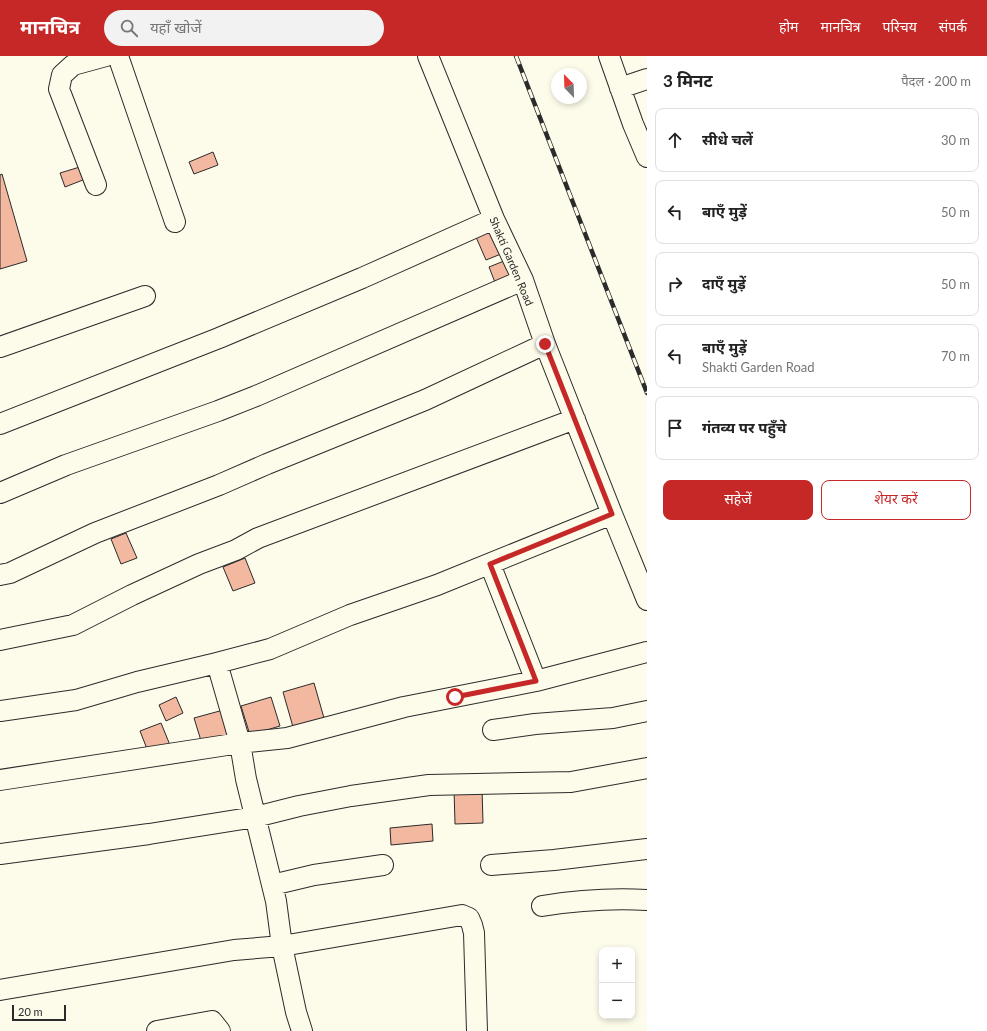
<!DOCTYPE html>
<html lang="hi">
<meta charset="utf-8">
<style>
body{margin:0;font-family:Lato,"Noto Sans Devanagari",sans-serif;background:#f2f2f2;color:#222}
.controls{position:absolute;right:12px;bottom:12px;display:grid;overflow:hidden;border-radius:8px;box-shadow:0 2px 6px #0003}
.controls button{width:36px;height:36px;display:grid;place-items:center;padding:0;border:0;border-bottom:1px solid #e0e0e0;background:#fff;color:#222;font:20px sans-serif}
.compass{position:absolute;left:551px;top:12px;width:36px;height:36px;border-radius:50%;background:#fff;box-shadow:0 2px 6px #0003;rotate:337deg}
.scale{position:absolute;left:12px;bottom:10px;width:54px;box-sizing:border-box;padding-left:4px;border:2px solid #2b2b2b;border-top:0;font-size:11px;line-height:14px;white-space:nowrap;color:#2b2b2b;-webkit-text-stroke:3px #fdfbea;paint-order:stroke}
.stop{position:absolute;width:12px;height:12px;margin:-9px;border:3px solid #c62828;border-radius:50%;background:#fff}
.stop.end{background:#c62828;border-color:#fff;box-shadow:0 1px 4px #0008}
.list{margin:0;padding:0;list-style:none}
h2{display:flex;justify-content:space-between;align-items:center;height:52px;margin:0;padding:0 16px;font-size:17px}
h2 small{font-size:13px;font-weight:400;color:#767676}
.list li{display:grid;grid-template-columns:26px 1fr auto;gap:12px;align-items:center;box-sizing:border-box;height:64px;margin:0 8px 8px;padding:0 8px;border:1px solid #e0e0e0;border-radius:8px}
.list b{display:block;font-size:15px;white-space:nowrap}
.list p{margin:0;font-size:13px;white-space:nowrap;color:#767676}
.list em{font-size:13px;font-style:normal;color:#767676}
.actions{display:flex;gap:8px;padding:12px 16px}
.actions a{flex:1;padding:9px 0;border:1px solid #c62828;border-radius:8px;text-align:center;font-size:14px;color:#c62828}
.actions .main{background:#c62828;color:#fff}
.icon{flex:none;width:22px;height:22px;fill:none;stroke:currentColor;stroke-width:2;stroke-linecap:round;stroke-linejoin:round}
.map{position:relative;flex:none;width:647px;height:975px;overflow:hidden}
header{display:flex;align-items:center;gap:24px;box-sizing:border-box;height:56px;padding:0 20px;background:#c62828;color:#fff}
header strong{font-size:19px}
nav{display:flex;gap:22px;margin-inline-start:auto;font-size:14px}
.search{width:280px;height:36px;background:#f2f2f2;display:flex;align-items:center;gap:10px;box-sizing:border-box;padding:0 14px;border-radius:22px;color:#767676;font-size:15px}
main{display:flex}
aside{flex:1;background:#fff}
.map>svg:first-child{display:block}
</style>
<header>
<strong>मानचित्र</strong>
<div class="search"><svg class="icon" aria-label="search" viewBox="0 0 24 24"><circle cx="10" cy="10" r="6"/><path d="M15 15l6 6"/></svg>यहाँ खोजें</div>
<nav><a>होम</a><a>मानचित्र</a><a>परिचय</a><a>संपर्क</a></nav>
</header>
<main>
<div class="map">
<svg width="647" height="975" viewBox="0 0 647 975">
<rect width="100%" height="100%" fill="#fdfbea"/>
<path fill="#f2b8a0" stroke="#2b2b2b" d="M213 96 218 109 194 118 189 106Z
M83 110 88 122 65 131 60 117Z
M2 118 27 205 0 213V119Z
M496 173 518 226 498 234 489 211 504 205 501 198 486 204 476 181Z
M126 477 137 502 121 508 111 483Z
M245 502 255 527 233 535 223 511Z
M314 627 324 662 293 671 283 636Z
M176 641 183 657 166 665 159 649Z
M271 641 280 670 250 679 241 650Z
M227 653 235 678 202 688 194 662Z
M161 667 170 689 149 698 140 675Z
M482 732 483 767 455 768 454 733Z
M432 768 433 785 391 789 390 772Z"/>
<g fill="none" stroke-linecap="round" stroke-linejoin="round">
<g stroke="#2b2b2b" stroke-width="22">
<path id="minor" d="M118 0 175 166
M428 0 494 163 523 224 545 288 612 458 647 544
M609 0 633 68 647 101
M620 32 647 23
M96 129 59 33 62 19 73 9 106 0
M0 291 145 240
M0 368 219 282 362 222 494 163
M0 437 66 409 218 355 256 340 523 224
M490 508 536 625
M0 519 10 517 95 477 219 429 267 408 425 344 545 288
M0 584 73 569 132 539 199 508 236 494 258 482 575 363
M217 607 270 593 350 559 437 529 612 458
M0 655 76 644 137 626 217 607 240 687 246 723 276 845 282 890 296 956 302 975
M493 674 535 668 613 662 647 655
M0 724 240 687 287 682 404 651 536 625 647 596
M0 798 149 778 255 761 299 750 351 740 429 729 571 726 647 712
M491 809 554 804 647 793
M272 829 314 819 383 809
M542 850C579 844 610 842 647 844
M0 934 234 894 282 890 462 859 469 862 472 869 474 877 477 975
M157 975 212 965 220 975"/>
</g>
<use href="#minor" stroke="#fdfbea" stroke-width="20"/>
<g stroke="#2b2b2b" stroke-width="4.5">
<path id="rail" d="M516 0 647 337"/>
</g>
<use href="#rail" stroke="#fdfbea" stroke-width="3" stroke-dasharray="9" stroke-linecap="butt"/>
</g>
<g fill="none" stroke-linecap="round" stroke-linejoin="round">
<path stroke="#c62828" stroke-width="5" d="M455 641 536 625 490 508 612 458 545 288"/>
</g>
<g text-anchor="middle" dominant-baseline="central" stroke-width="3" stroke-linejoin="round" paint-order="stroke">
<g font-size="11" fill="#2b2b2b" stroke="#fdfbea">
<text transform="translate(512 205) rotate(67)">Shakti Garden Road</text>
</g>
</g>
</svg>
<div class="controls">
<button>+</button>
<button>−</button>
</div>
<svg class="compass" viewBox="-18 -18 36 36"><path d="M0-13l5 13h-10z" fill="#e53935"/><path d="M0 13l5-13h-10z" fill="#767676"/></svg>
<div class="scale">20 m</div>
<div class="stop" style="left:455px;top:641px"></div>
<div class="stop end" style="left:545px;top:288px"></div>
</div>
<aside>
<h2>3 मिनट<small>पैदल · 200 m</small></h2>
<ul class="list">
<li><svg class="icon" aria-label="ahead" viewBox="0 0 24 24"><path d="M12 20V5M6 11l6-6 6 6"/></svg><div><b>सीधे चलें</b></div><em>30 m</em></li>
<li><svg class="icon" aria-label="left" viewBox="0 0 24 24"><path d="M17 20v-9H6M10 6l-5 5 5 5"/></svg><div><b>बाएँ मुड़ें</b></div><em>50 m</em></li>
<li><svg class="icon" aria-label="right" viewBox="0 0 24 24"><path d="M7 20v-9h11M14 6l5 5-5 5"/></svg><div><b>दाएँ मुड़ें</b></div><em>50 m</em></li>
<li><svg class="icon" aria-label="left" viewBox="0 0 24 24"><path d="M17 20v-9H6M10 6l-5 5 5 5"/></svg><div><b>बाएँ मुड़ें</b><p>Shakti Garden Road</p></div><em>70 m</em></li>
<li><svg class="icon" aria-label="arrive" viewBox="0 0 24 24"><path d="M6 21V4h12l-3 4 3 4H6"/></svg><div><b>गंतव्य पर पहुँचे</b></div></li>
</ul>
<div class="actions"><a class="main">सहेजें</a><a>शेयर करें</a></div>
</aside>
</main>
